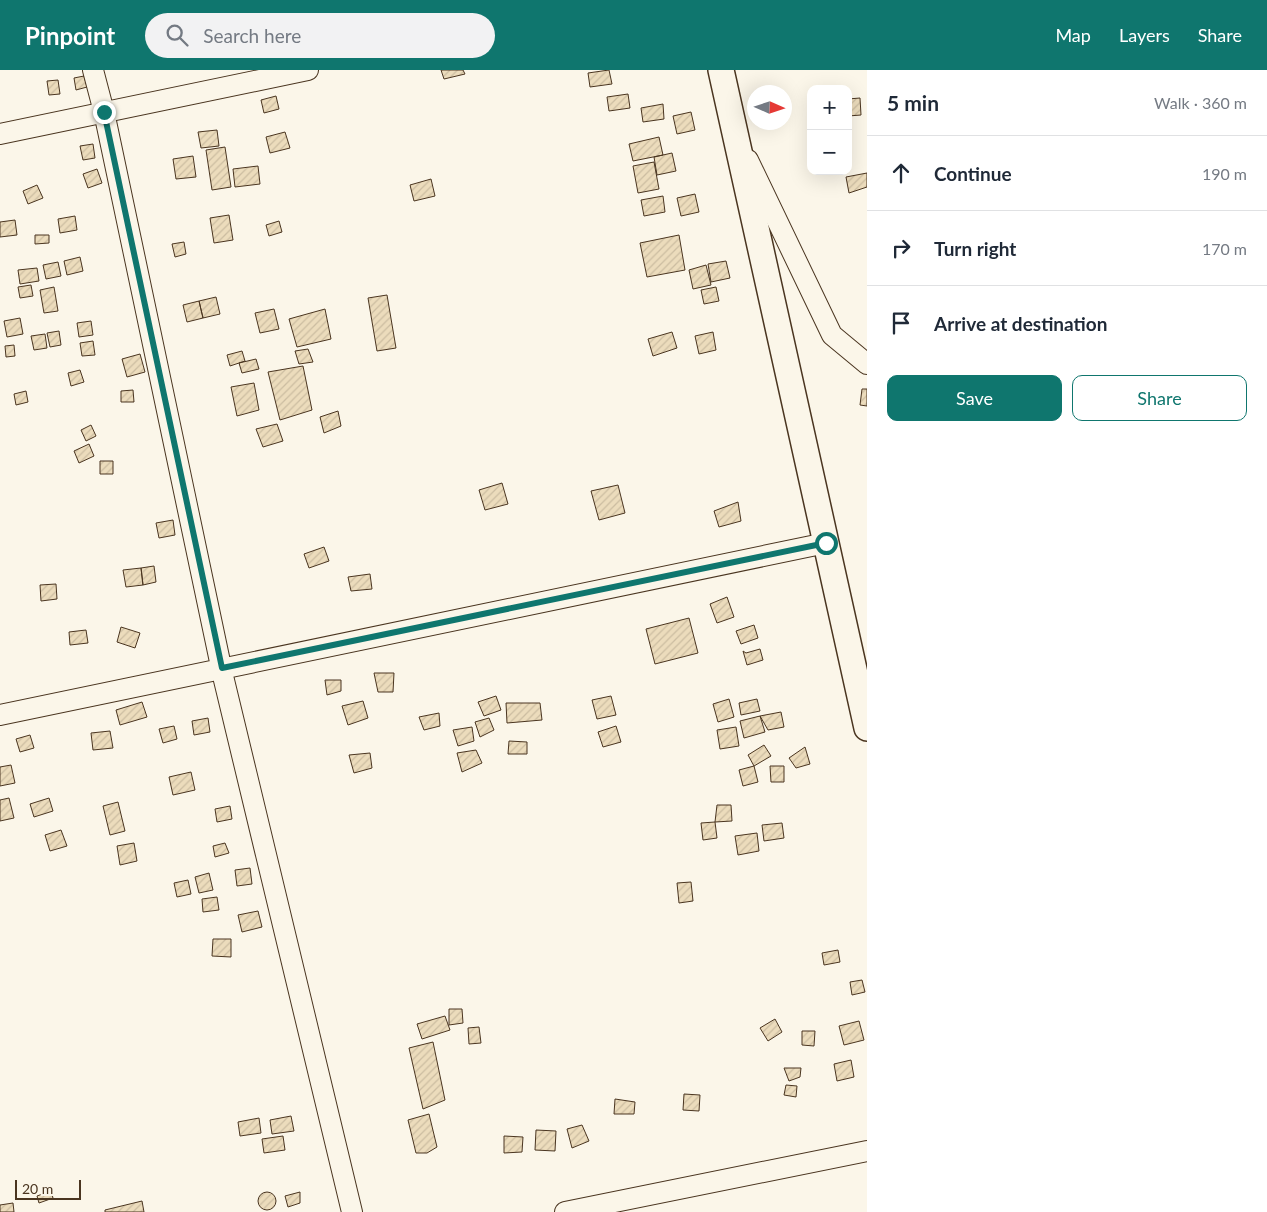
<!DOCTYPE html>
<meta charset="utf-8">
<style>
body{margin:0;font-family:Lato,sans-serif;background:#f2f2f3;color:#1f2937}
.controls{position:absolute;right:15px;top:15px;display:grid;overflow:hidden;border-radius:10px;box-shadow:0 5px 20px #0002}
.controls button{width:45px;height:45px;display:grid;place-items:center;padding:0;border:0;border-bottom:1px solid #e0e1e3;background:#fff;color:#1f2937;font:25px sans-serif}
.compass{position:absolute;left:747px;top:15px;width:45px;height:45px;border-radius:50%;background:#fff;box-shadow:0 5px 20px #0002;rotate:93deg}
.scale{position:absolute;left:15px;bottom:12px;width:66px;box-sizing:border-box;padding-left:5px;border:2px solid #4a3520;border-top:0;font-size:14px;line-height:18px;white-space:nowrap;color:#4a3520;-webkit-text-stroke:4px #fbf6e9;paint-order:stroke}
.stop{position:absolute;width:15px;height:15px;margin:-11px;border:4px solid #0f766e;border-radius:50%;background:#fff}
.stop.end{background:#0f766e;border-color:#fff;box-shadow:0 1px 5px #0008}
.list{margin:0;padding:0;list-style:none}
h2{display:flex;justify-content:space-between;align-items:center;height:65px;margin:0;padding:0 20px;font-size:21px}
h2 small{font-size:16px;font-weight:400;color:#747a83}
.list li{display:grid;grid-template-columns:32px 1fr auto;gap:15px;align-items:center;box-sizing:border-box;height:75px;padding:0 20px;border-top:1px solid #e0e1e3}
.list b{display:block;font-size:19px;white-space:nowrap}
.list em{font-size:16px;font-style:normal;color:#747a83}
.actions{display:flex;gap:10px;padding:15px 20px}
.actions a{flex:1;padding:11px 0;border:1px solid #0f766e;border-radius:10px;text-align:center;font-size:18px;color:#0f766e}
.actions .main{background:#0f766e;color:#fff}
.icon{flex:none;width:28px;height:28px;fill:none;stroke:currentColor;stroke-width:2;stroke-linecap:round;stroke-linejoin:round}
.map{position:relative;flex:none;width:867px;height:1142px;overflow:hidden}
header{display:flex;align-items:center;gap:30px;box-sizing:border-box;height:70px;padding:0 25px;background:#0f766e;color:#fff}
header strong{font-size:24px}
nav{display:flex;gap:28px;margin-inline-start:auto;font-size:18px}
.search{width:350px;height:45px;background:#f2f2f3;display:flex;align-items:center;gap:12px;box-sizing:border-box;padding:0 18px;border-radius:28px;color:#747a83;font-size:19px}
main{display:flex}
aside{flex:1;background:#fff}
.map>svg:first-child{display:block}
</style>
<header>
<strong>Pinpoint</strong>
<div class="search"><svg class="icon" aria-label="search" viewBox="0 0 24 24"><circle cx="10" cy="10" r="6"/><path d="M15 15l6 6"/></svg>Search here</div>
<nav><a>Map</a><a>Layers</a><a>Share</a></nav>
</header>
<main>
<div class="map">
<svg width="867" height="1142" viewBox="0 0 867 1142">
<defs>
<pattern id="building-hatch" width="6" height="6" patternUnits="userSpaceOnUse" patternTransform="scale(1.25)"><rect width="6" height="6" fill="#ecdcbc"/><path d="M-1 1l2-2M0 6l6-6M5 7l2-2" fill="none" stroke="#ccbda1"/></pattern>
</defs>
<rect width="100%" height="100%" fill="#fbf6e9"/>
<path fill="url(#building-hatch)" stroke="#4a3520" d="M441 0H463L465 4 444 9Z
M609 0 612 14 590 17 588 3Z
M84 6 87 17 76 20 74 8Z
M58 10 60 24 49 25 47 11Z
M628 24 630 38 609 41 607 27Z
M276 26 279 39 264 43 261 30Z
M860 28 861 45 848 46V29Z
M663 34 664 49 643 52 641 38Z
M691 42 695 60 677 64 673 46Z
M217 60 219 76 201 78 198 62Z
M285 62 290 78 270 83 266 67Z
M659 67 663 85 633 91 629 74Z
M93 74 95 88 83 90 80 76Z
M225 77 231 117 212 120 206 80Z
M672 83 676 101 657 105 654 87Z
M193 86 196 107 176 109 173 89Z
M654 92 659 119 638 123 633 96Z
M258 96 260 114 235 117 233 99Z
M97 99 102 113 88 118 83 104Z
M867 103V117L849 123 846 107Z
M431 109 435 126 414 131 410 115Z
M37 115 43 128 28 134 23 121Z
M695 124 699 142 681 146 677 128Z
M663 126 665 142 644 146 641 130Z
M229 145 233 170 214 173 210 148Z
M75 146 77 160 60 163 58 149Z
M15 150 17 165 0 167V152Z
M279 151 282 162 269 166 266 155Z
M35 165H49V173L35 174Z
M679 165 685 200 647 207 640 173Z
M184 172 186 184 175 187 172 174Z
M80 187 83 201 67 205 64 191Z
M726 191 730 208 711 212 708 194Z
M58 192 61 206 46 209 43 195Z
M706 195 711 215 693 219 689 200Z
M37 198 39 211 20 214 18 200Z
M31 215 33 226 20 228 18 217Z
M54 217 58 241 44 243 40 220Z
M716 217 719 231 704 234 701 220Z
M387 225 396 278 377 281 368 228Z
M216 227 220 244 203 248 199 231Z
M199 231 203 248 187 252 183 235Z
M274 239 279 259 260 263 255 243Z
M325 239 331 269 297 277 289 249Z
M20 248 23 264 7 267 4 251Z
M91 251 93 265 79 267 77 253Z
M59 261 61 275 50 277 47 263Z
M672 262 677 278 653 286 648 269Z
M713 262 716 280 699 284 695 266Z
M45 264 47 278 34 280 31 266Z
M93 271 95 285 82 286 80 273Z
M14 275 15 286 6 287 5 276Z
M308 279 313 292 299 294 295 281Z
M242 281 245 291 230 296 227 285Z
M140 284 145 302 127 307 122 289Z
M256 289 259 299 242 303 239 293Z
M303 296 312 340 280 350 268 302Z
M80 300 84 312 71 316 68 303Z
M254 313 259 340 237 346 231 317Z
M862 319H867V336L860 335Z
M133 320 134 332H121V321Z
M26 321 28 332 16 335 14 324Z
M338 341 341 356 324 363 320 347Z
M277 354 283 371 263 377 256 359Z
M91 355 96 366 86 371 81 360Z
M89 374 94 386 79 393 74 381Z
M100 391H113V404H100Z
M502 413 508 434 485 440 479 420Z
M618 415 625 443 599 450 591 421Z
M738 432 741 451 719 457 714 441Z
M173 450 175 465 159 468 156 453Z
M324 477 329 491 309 498 304 484Z
M154 496 156 512 143 515 141 498Z
M141 498 143 515 126 517 123 500Z
M370 504 372 519 351 521 348 507Z
M56 514 57 529 41 531 40 515Z
M727 527 734 547 717 553 710 534Z
M689 548 698 583 655 594 646 559Z
M754 555 758 568 741 574 736 561Z
M121 557 140 563 135 578 117 572Z
M86 560 88 573 70 575 69 562Z
M760 579 763 590 747 595 743 581 746 583Z
M374 603H394L393 622H378Z
M325 610H341V621L327 625Z
M496 626 501 640 484 646 478 632Z
M611 626 616 645 597 649 592 630Z
M729 629 734 647 718 652 713 634Z
M757 629 760 641 741 645 739 633Z
M363 631 368 648 348 655 342 636Z
M142 632 147 647 120 655 116 640Z
M506 633H540L542 650 507 653Z
M781 642 784 657 768 660 760 646Z
M439 643 440 656 424 660 419 647Z
M760 646 765 662 744 668 740 651Z
M208 648 210 662 194 665 192 651Z
M489 648 494 660 480 667 475 652Z
M174 656 177 669 163 673 159 659Z
M616 656 621 672 603 677 598 662Z
M472 657 474 671 458 676 453 660Z
M736 657 739 676 720 679 717 660Z
M110 661 113 678 93 680 91 663Z
M30 665 34 678 20 682 16 669Z
M509 671 527 672V684H508Z
M764 675 771 686 754 696 748 685Z
M805 677 810 694 796 698 789 688Z
M476 680 482 693 462 702 457 683Z
M370 683 372 698 354 703 349 685Z
M11 695 15 713 0 716V697Z
M754 696 758 712 743 716 739 700Z
M770 696H784V712H771Z
M191 702 195 720 173 725 169 707Z
M9 728 14 748 0 751V730Z
M49 728 53 741 34 747 30 734Z
M118 732 125 761 110 765 103 736Z
M717 735H731L732 751 715 752Z
M230 736 232 749 217 752 215 739Z
M715 752 717 768 703 770 701 753Z
M782 753 784 768 764 771 762 755Z
M61 760 67 776 50 781 45 765Z
M757 763 759 781 738 785 735 766Z
M134 773 137 791 120 795 117 776Z
M225 773 229 783 215 787 213 776Z
M250 798 252 814 237 816 235 800Z
M209 803 213 820 199 823 195 807Z
M188 810 191 824 177 827 174 813Z
M691 812 693 831 679 833 677 813Z
M217 827 219 840 203 842 202 829Z
M258 841 262 857 242 862 238 845Z
M213 869H231V887L212 886Z
M838 880 840 892 824 895 822 883Z
M862 910 865 922 852 925 850 912Z
M449 939H462L463 953 449 955Z
M445 946 450 960 422 969 417 954Z
M775 949 782 962 768 971 760 958Z
M859 951 864 970 844 975 839 956Z
M479 957 481 973 469 974 468 958Z
M802 961H815L814 976 802 975Z
M433 972 445 1030 423 1039 409 978Z
M851 990 854 1007 837 1011 834 994Z
M784 998H801L800 1007 789 1011Z
M786 1015 797 1016 796 1027 784 1025Z
M684 1024 700 1025 699 1041 683 1040Z
M615 1029 635 1032 634 1044H614Z
M429 1044 437 1077 427 1083H416L408 1050Z
M291 1046 294 1061 272 1064 270 1050Z
M259 1048 261 1063 240 1066 238 1052Z
M582 1055 589 1071 572 1078 567 1059Z
M536 1060 556 1061 555 1081 535 1080Z
M283 1066 285 1080 264 1083 262 1069Z
M504 1066 523 1067 522 1082 504 1083Z
M51 1121 53 1128 39 1133 37 1126Z
M258 1131a9 9 0 1 1 18 0a9 9 0 1 1-18 0Z
M300 1122V1133L288 1137 285 1126Z
M142 1131 144 1142H105V1140Z
M13 1133 14 1142H0V1135Z"/>
<g fill="none" stroke-linecap="round" stroke-linejoin="round">
<g stroke="#4a3520" stroke-width="22">
<path id="minor" d="M93 0 104 42 223 606 352 1142
M0 64 308 0
M748 90 832 265 867 294
M0 645 826 473
M565 1142 867 1081"/>
</g>
<g stroke="#4a3520" stroke-width="28">
<path id="tertiary" d="M721 0 867 658"/>
</g>
<use href="#minor" stroke="#fbf6e9" stroke-width="20"/>
<use href="#tertiary" stroke="#fbf6e9" stroke-width="25"/>
</g>
<g fill="none" stroke-linecap="round" stroke-linejoin="round">
<path stroke="#0f766e" stroke-width="6" d="M104 42 222 598 826 473"/>
</g>
</svg>
<div class="controls">
<button>+</button>
<button>−</button>
</div>
<svg class="compass" viewBox="-18 -18 36 36"><path d="M0-13l5 13h-10z" fill="#e53935"/><path d="M0 13l5-13h-10z" fill="#747a83"/></svg>
<div class="scale">20 m</div>
<div class="stop" style="left:826px;top:473px"></div>
<div class="stop end" style="left:104px;top:42px"></div>
</div>
<aside>
<h2>5 min<small>Walk · 360 m</small></h2>
<ul class="list">
<li><svg class="icon" aria-label="ahead" viewBox="0 0 24 24"><path d="M12 20V5M6 11l6-6 6 6"/></svg><div><b>Continue</b></div><em>190 m</em></li>
<li><svg class="icon" aria-label="right" viewBox="0 0 24 24"><path d="M7 20v-9h11M14 6l5 5-5 5"/></svg><div><b>Turn right</b></div><em>170 m</em></li>
<li><svg class="icon" aria-label="arrive" viewBox="0 0 24 24"><path d="M6 21V4h12l-3 4 3 4H6"/></svg><div><b>Arrive at destination</b></div></li>
</ul>
<div class="actions"><a class="main">Save</a><a>Share</a></div>
</aside>
</main>
